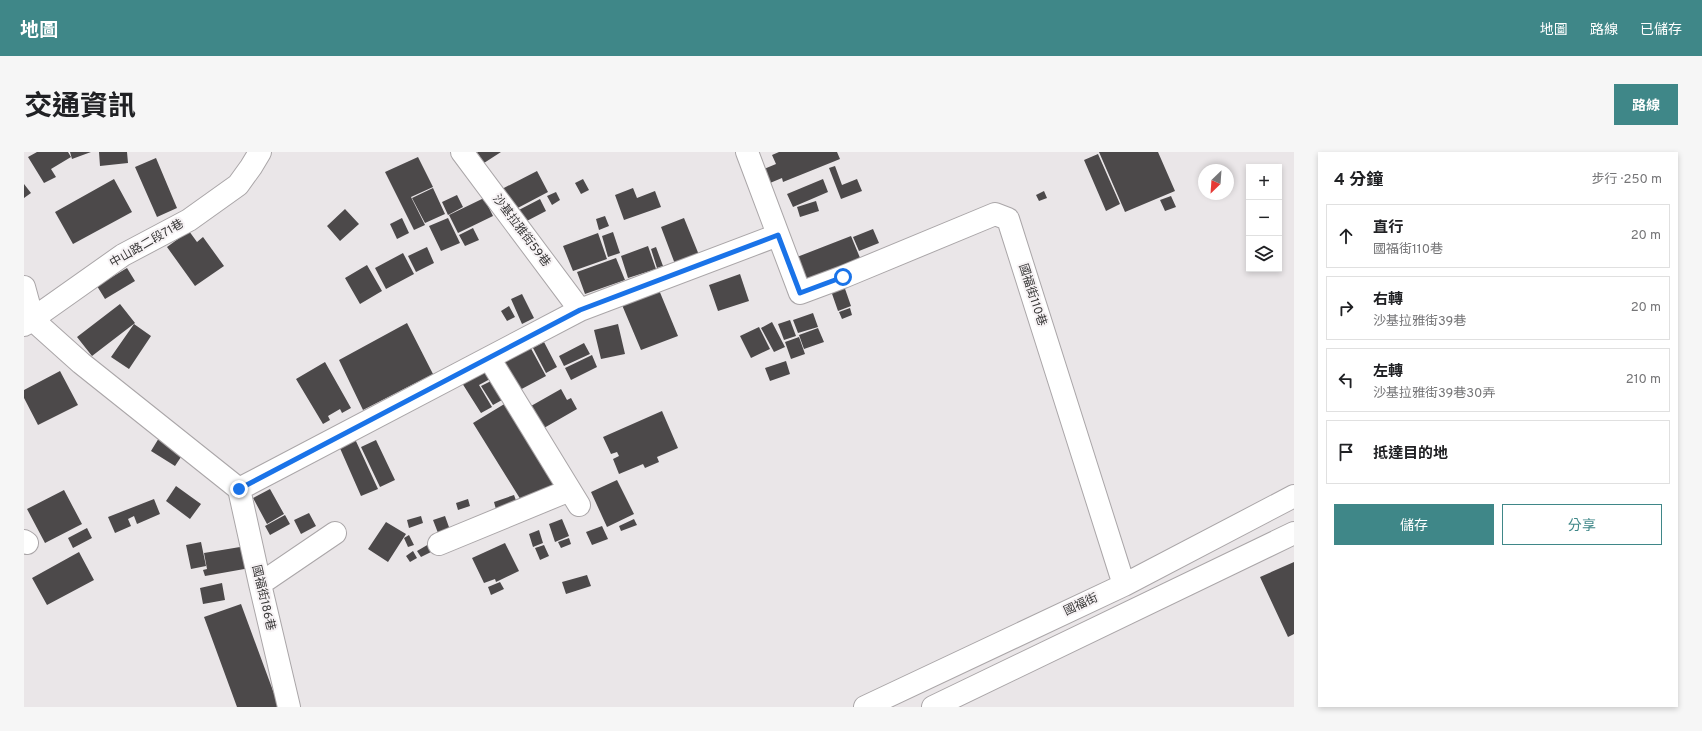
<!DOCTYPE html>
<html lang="zh-TW">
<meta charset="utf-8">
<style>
body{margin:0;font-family:Overpass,"Noto Sans TC",sans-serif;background:#f6f6f6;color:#202124}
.controls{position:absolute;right:12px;top:12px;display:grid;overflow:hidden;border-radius:0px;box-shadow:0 2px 6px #0003}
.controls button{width:36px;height:36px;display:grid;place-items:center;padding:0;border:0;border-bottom:1px solid #e0e0e0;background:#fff;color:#202124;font:20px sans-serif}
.compass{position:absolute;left:1174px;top:12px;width:36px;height:36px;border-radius:50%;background:#fff;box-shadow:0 2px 6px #0003;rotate:205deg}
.stop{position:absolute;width:12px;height:12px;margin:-9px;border:3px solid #1a73e8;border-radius:50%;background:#fff}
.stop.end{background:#1a73e8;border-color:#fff;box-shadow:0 1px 4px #0008}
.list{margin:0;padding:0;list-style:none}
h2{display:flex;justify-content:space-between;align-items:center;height:52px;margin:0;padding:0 16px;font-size:17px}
h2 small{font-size:13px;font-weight:400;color:#757577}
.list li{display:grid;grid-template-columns:26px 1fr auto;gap:12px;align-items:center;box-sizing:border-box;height:64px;margin:0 8px 8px;padding:0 8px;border:1px solid #e0e0e0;border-radius:0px}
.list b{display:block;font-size:15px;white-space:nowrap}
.list p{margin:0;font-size:13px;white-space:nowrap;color:#757577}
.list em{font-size:13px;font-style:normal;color:#757577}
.actions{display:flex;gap:8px;padding:12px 16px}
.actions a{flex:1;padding:9px 0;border:1px solid #3f8788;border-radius:0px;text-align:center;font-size:14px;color:#3f8788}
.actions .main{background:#3f8788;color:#fff}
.icon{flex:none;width:22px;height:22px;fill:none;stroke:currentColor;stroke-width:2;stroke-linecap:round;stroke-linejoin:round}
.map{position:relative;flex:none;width:1270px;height:555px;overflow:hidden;border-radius:0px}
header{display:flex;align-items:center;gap:24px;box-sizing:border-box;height:56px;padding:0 20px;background:#3f8788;color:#fff}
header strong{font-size:19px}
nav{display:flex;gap:22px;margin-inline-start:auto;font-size:14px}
.intro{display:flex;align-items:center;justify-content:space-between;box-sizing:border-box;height:96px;padding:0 24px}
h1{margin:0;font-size:28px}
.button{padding:10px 18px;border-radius:0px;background:#3f8788;color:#fff;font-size:14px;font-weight:700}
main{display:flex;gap:24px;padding:0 24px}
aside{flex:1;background:#fff;border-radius:0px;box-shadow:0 2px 6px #0003}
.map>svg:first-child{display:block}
</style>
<header>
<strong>地圖</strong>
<nav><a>地圖</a><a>路線</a><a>已儲存</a></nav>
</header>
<div class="intro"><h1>交通資訊</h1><a class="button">路線</a></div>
<main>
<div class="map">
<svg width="1270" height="555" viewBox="0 0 1270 555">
<rect width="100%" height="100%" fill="#eae6e8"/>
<path fill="#4c494a" d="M13 0H44L47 5 27 17 32 25 20 31 4 5Z
M46 0H67L48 7Z
M75 0H103L104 11 76 14Z
M453 0H477L460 11Z
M755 0H813L816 7 759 30 758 26 746 31 740 17 752 12 748 3Z
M1075 0H1134L1151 39 1101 60Z
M1074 2 1096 52 1082 59 1060 8Z
M394 5 409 35 387 45 401 73 390 78 361 20Z
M132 6 153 56 133 65 111 15Z
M811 14 818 33 833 27 838 39 817 47 805 16Z
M513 19 524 40 488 59 476 38Z
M90 27 108 60 49 92 31 60Z
M559 27 565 38 557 42 551 31Z
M799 27 804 40 769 55 763 42Z
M0 32 7 41 0 46Z
M409 36 421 62 401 71 388 46Z
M609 36 613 46 631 39 637 55 600 68 591 43Z
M1020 39 1023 46 1015 49 1012 43Z
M532 40 536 48 528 53 523 44Z
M433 43 439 55 424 63 418 50Z
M1147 44 1152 55 1141 59 1136 48Z
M460 46 469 64 434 81 425 63Z
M516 47 522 59 497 72 491 60Z
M792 49 795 59 776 65 773 55Z
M321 57 335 72 316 89 303 74Z
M581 64 585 74 575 78 572 67Z
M378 66 385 81 373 87 366 72Z
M424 66 436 91 417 99 405 74Z
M660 66 675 103 651 112 637 75Z
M449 76 455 88 441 94 435 83Z
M849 77 855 91 835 99 829 85Z
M165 79 173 90 179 85 200 114 171 134 143 95Z
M589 80 596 101 584 105 578 84Z
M574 81 583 107 549 119 539 94Z
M827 84 839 113 784 134 773 105Z
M624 94 632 117 604 126 597 104Z
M403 95 410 111 392 120 384 104Z
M632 95 639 114 633 116 627 97Z
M379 101 390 122 362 137 351 116Z
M592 106 601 128 561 142 553 120Z
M343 113 358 139 336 152 321 126Z
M103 116 111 129 81 147 73 134Z
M716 122 725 149 694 159 685 133Z
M819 131 827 154 814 159 806 136Z
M635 138 654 184 617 198 598 153Z
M498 142 510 166 498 172 487 147Z
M96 152 111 171 68 204 53 185Z
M485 154 491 165 483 169 477 159Z
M826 156 828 163 818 167 815 160Z
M789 161 794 175 774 181 769 168Z
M766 168 772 184 760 188 754 172Z
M748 170 761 195 750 200 737 176Z
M383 171 409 222 339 258 315 208Z
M110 172 127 184 105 217 87 205Z
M594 172 601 202 577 207 570 178Z
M735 175 746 197 727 206 716 184Z
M794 176 800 190 780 197 775 183Z
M775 185 781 202 767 207 761 190Z
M520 190 533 215 522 221 509 196Z
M504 191 522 224 492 240 474 207Z
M560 191 566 202 540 214 535 204Z
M568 203 573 215 547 228 541 216Z
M762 209 766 222 746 229 741 216Z
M301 210 327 256 318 261 316 257 304 264 306 268 299 272 272 227Z
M461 218 466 227 455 233 468 255 457 261 438 231Z
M36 219 54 253 14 273 0 246V238Z
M467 229 478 248 469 253 457 234Z
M537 237 543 248 547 246 553 257 520 276 507 254Z
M482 251 532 336 500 353 449 271Z
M638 259 654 296 633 305 635 310 621 316 619 312 595 322 589 307 595 304 593 300 587 302 579 285Z
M138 281 163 296 151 314 127 299Z
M331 287 354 337 337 344 315 294Z
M352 288 371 328 356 335 337 295Z
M593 328 610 362 583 375 567 340Z
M152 334 177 352 166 367 142 349Z
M246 337 260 362 243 372 229 346Z
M40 338 58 372 21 391 3 357Z
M490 343 494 354 473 361 470 350Z
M130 347 136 362 113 372 110 364 104 367 107 374 91 381 84 365Z
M444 347 446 354 434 358 432 351Z
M285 361 292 374 277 382 270 368Z
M261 363 266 372 246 383 241 374Z
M397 364 399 371 385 376 383 368Z
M421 364 426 378 414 381 409 368Z
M538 367 545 384 531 390 525 372Z
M610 367 613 373 597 379 595 374Z
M362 370 382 382 364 410 344 397Z
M578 374 584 387 568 393 562 380Z
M63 376 68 386 49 396 44 386Z
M515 378 519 391 509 395 505 382Z
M385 383 390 393 384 395 380 386Z
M545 386 547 392 537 396 534 390Z
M177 390 182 414 167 417 162 393Z
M481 391 495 419 472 430 471 427 460 431 448 406Z
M405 392 409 399 397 405 393 399Z
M520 393 525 404 516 408 511 396Z
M222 394 226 416 181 424 179 418 183 417 180 401Z
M389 399 393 406 386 410 382 404Z
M55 400 70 428 23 453 8 426Z
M1270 410V482L1264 485 1236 425Z
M563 423 567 434 542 442 538 430Z
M476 430 480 437 467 443 464 435Z
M198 431 201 448 179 452 176 436Z
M217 452 255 555H213L180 465Z"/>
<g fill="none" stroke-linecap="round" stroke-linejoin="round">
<g stroke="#aaa6a8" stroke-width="24">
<path id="minor" d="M438 0 556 158
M723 0 776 141 819 125 971 62 984 67 1100 433
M0 135 9 168 57 211 215 337
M0 173 99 103 165 68 214 33 227 15 236 0
M465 206 555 353
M215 337 556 158 754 83
M215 337 236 432 265 555
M0 389 3 391
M415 392 546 338
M236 432 311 381
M841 555 1100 433 1270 344
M909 555 1270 381"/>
</g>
<use href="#minor" stroke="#fff" stroke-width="22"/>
</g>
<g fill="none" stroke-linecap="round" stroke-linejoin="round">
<path stroke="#1a73e8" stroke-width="5" d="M215 337 556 158 754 83 776 141 819 125"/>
</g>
<g text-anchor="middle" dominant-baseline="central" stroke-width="4" stroke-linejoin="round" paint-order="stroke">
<g font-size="12" fill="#383737" stroke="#f7f3f5">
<text transform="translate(497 79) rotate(53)">沙基拉雅街59巷</text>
<text transform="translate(123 92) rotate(-30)">中山路二段71巷</text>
<text transform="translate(1008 143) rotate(72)">國福街110巷</text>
<text transform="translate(239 446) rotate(77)">國福街186巷</text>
<text transform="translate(1057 453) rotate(-25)">國福街</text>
</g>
</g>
</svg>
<div class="controls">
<button>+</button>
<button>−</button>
<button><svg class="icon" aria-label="layers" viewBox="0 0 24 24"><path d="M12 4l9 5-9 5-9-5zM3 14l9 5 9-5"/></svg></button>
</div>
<svg class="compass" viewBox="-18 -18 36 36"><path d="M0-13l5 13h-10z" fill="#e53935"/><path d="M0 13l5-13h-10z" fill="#757577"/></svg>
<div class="stop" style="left:819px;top:125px"></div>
<div class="stop end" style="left:215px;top:337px"></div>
</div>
<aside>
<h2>4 分鐘<small>步行 · 250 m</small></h2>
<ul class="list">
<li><svg class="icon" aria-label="ahead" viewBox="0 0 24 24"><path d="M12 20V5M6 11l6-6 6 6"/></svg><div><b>直行</b><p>國福街110巷</p></div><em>20 m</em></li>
<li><svg class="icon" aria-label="right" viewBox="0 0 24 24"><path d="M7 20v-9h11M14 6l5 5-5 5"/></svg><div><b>右轉</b><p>沙基拉雅街39巷</p></div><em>20 m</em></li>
<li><svg class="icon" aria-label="left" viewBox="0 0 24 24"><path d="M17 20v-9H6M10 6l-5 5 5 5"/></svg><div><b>左轉</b><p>沙基拉雅街39巷30弄</p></div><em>210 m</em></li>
<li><svg class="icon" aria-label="arrive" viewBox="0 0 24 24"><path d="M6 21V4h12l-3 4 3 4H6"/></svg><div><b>抵達目的地</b></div></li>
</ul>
<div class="actions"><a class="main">儲存</a><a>分享</a></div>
</aside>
</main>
